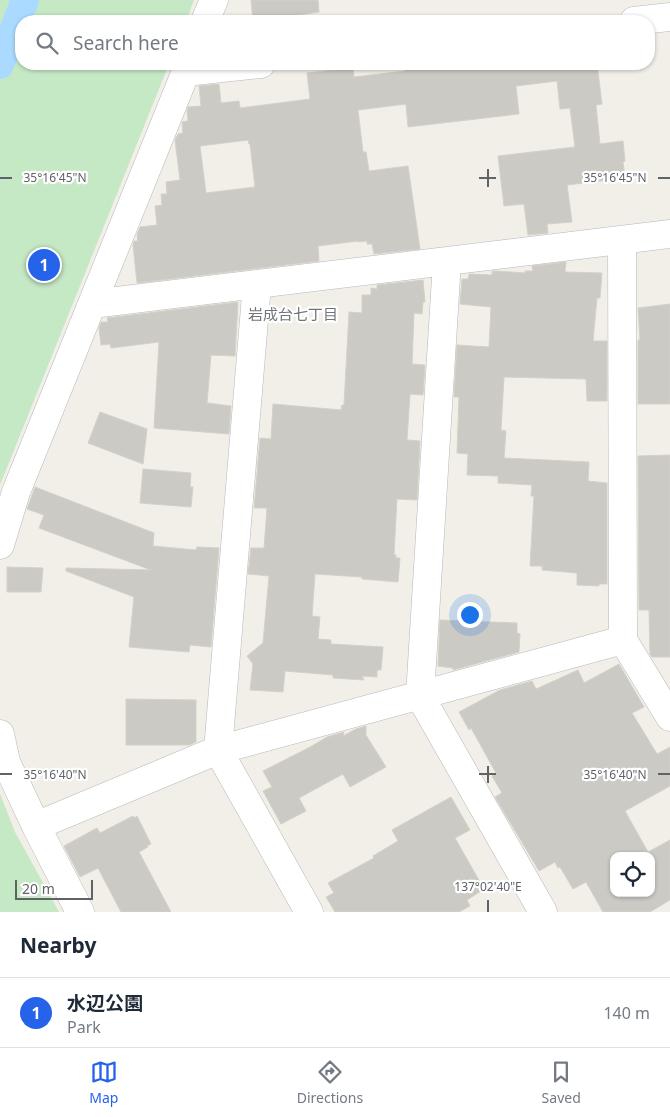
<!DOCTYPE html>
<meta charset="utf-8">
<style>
body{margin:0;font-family:"Noto Sans","Noto Sans JP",sans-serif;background:#f6f6f7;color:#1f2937}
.controls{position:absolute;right:15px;bottom:15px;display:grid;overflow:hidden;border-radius:10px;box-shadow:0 1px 4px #0004}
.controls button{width:45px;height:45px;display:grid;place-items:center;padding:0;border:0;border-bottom:1px solid #e0e1e3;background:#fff;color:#1f2937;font:25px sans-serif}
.scale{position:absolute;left:15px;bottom:12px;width:78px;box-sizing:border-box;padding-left:5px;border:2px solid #5f6368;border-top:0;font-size:14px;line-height:18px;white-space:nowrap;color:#5f6368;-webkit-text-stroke:4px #fff;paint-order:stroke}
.you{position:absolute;left:469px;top:614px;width:18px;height:18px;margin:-12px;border:4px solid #fff;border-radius:50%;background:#1a73e8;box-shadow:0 0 0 8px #1a73e833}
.badge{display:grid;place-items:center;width:32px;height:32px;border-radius:50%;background:#2563eb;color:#fff;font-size:16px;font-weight:700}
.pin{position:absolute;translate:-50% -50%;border:2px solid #fff;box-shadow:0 1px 5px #0006}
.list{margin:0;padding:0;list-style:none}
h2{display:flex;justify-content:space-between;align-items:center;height:65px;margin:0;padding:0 20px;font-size:21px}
h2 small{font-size:16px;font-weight:400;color:#747a83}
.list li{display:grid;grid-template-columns:32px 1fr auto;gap:15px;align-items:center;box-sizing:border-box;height:70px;padding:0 20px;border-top:1px solid #e0e1e3}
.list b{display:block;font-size:19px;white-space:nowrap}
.list p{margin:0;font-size:16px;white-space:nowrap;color:#747a83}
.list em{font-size:16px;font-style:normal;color:#747a83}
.icon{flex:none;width:28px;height:28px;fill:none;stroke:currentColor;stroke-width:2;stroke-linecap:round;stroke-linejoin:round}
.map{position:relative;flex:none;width:670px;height:912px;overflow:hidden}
.search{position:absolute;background:#fff;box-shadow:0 1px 4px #0004;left:15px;right:15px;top:15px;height:55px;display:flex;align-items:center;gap:12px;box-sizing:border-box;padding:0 18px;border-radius:20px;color:#747a83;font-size:19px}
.sheet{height:135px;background:#fff}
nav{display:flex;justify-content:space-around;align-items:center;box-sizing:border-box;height:70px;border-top:1px solid #e0e1e3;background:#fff;font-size:14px;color:#747a83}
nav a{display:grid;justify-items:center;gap:2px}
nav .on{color:#2563eb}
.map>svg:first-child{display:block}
</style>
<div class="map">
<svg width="670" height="912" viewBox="0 0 670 912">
<rect width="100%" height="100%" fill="#f1efe8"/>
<path fill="#c5e8c5" d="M0 0H194L186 21H21V64H169L0 485Z
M0 794 15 832 59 912H0Z"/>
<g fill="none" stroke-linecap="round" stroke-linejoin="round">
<path stroke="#aadaff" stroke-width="28" d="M0 65 25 0"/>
</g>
<path fill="#cccac5" stroke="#d6d1c6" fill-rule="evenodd" d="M251 0H318L319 12 277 18V21H253Z
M404 64H597L602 104 596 105 600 144 623 141 625 161 623 162 625 178 567 185 572 222 547 224 548 233 528 235 524 204 504 206 498 156 575 147 570 108 560 109 557 81 516 86 519 114 408 127 406 104 358 110 363 152H366L369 171 408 166 420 249 374 254 372 244H367V241L358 242V241L318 246 319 261 137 283 133 245 134 241H138L137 235 140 227 157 225 155 206 162 205 161 194H167L166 182 180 180 175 140 178 134 183 133 182 122 188 121 187 111 188 107 201 106 199 86 219 84 221 103 239 101 240 108 310 99 307 73 353 68 354 77 405 71ZM248 140 249 144H250L255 187 206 193 200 146Z
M566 262 565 272 602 273 600 298H597L593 341H607V401H587L586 379 504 377 501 430 506 431 504 458 589 462 588 481 607 483V584H599V586L577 585V573L542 570V566H530L534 496H531L532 485 498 483V476L467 475 468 454 457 453 459 397H454L457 345 489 347 491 307 460 304 462 279H468L469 274 492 275V271H496L525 273V271H533L532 266Z
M423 280 425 302H423L422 314 414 313 412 364 425 365 423 395 410 394 407 440 420 441 417 500 397 499 394 555H396V558H400L398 582 362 579V577L315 574 312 616 320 617 318 639 331 640V644L383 647 381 670H377V677L362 676 364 680 333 678V675L285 671 283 692 250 690 253 664 247 656 263 643 269 576 248 574 251 548H264L267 508H254L260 438 271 439 273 404 341 410 342 405H344L349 312 362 313V295H371V288L377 289V285Z
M238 302 235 356 211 355 207 403 231 406 229 434 154 428 159 342 111 348 110 344 101 345 99 328 101 322H108L107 318Z
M670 304V404H638V340H640L638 308Z
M100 412 147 429 143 464 88 443Z
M670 455V657H652L650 654 649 610H639L638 456Z
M143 469 191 473 190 487H193L191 507 140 503Z
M35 487 154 533 153 546 196 550 197 547 219 548 211 647 190 645 189 652 129 647 134 597 66 571V568L151 570 39 528 44 515 27 509Z
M7 567 43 568 41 592H7Z
M440 620 517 623V633L520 634 519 652 453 670V668L438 666Z
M619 664 644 707 632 713 657 754 670 747V786L625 811 648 852 670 840V900L650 912H603L586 882 573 889 560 867 558 868 555 862 539 871 495 797 502 793 492 776 496 773 471 728 469 730 459 712 500 690 532 681 536 689 578 670 584 683ZM614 856H651V893H614Z
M126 699 196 700V742L189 745H126Z
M366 726V735L386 767 350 787 343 774 299 798 306 811 281 824 263 791 272 787 263 771 310 747 327 737 344 732 343 736 356 729Z
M451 797 470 830 455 838 484 889 467 900 470 906 459 912H335L326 897 334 893 328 883 374 858 373 856 398 841 392 830Z
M133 816 134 818 137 816 151 844 147 846 148 847 139 852 171 912H121L98 868 80 877 64 846 97 828 100 833Z"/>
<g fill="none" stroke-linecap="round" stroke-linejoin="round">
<g stroke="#b5b8bc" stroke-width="29">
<path id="street" d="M205 21 214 0
M634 21 670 17
M185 72 261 64
M622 240 623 640 670 717
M447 261 420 696 543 912
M257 284 218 750 309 912
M92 304 670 234
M0 545 16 492 189 64
M0 734 6 762 36 826 80 912
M36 826 218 750 623 640"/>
</g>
<use href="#street" stroke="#fff" stroke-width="28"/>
</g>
<path fill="none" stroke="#5f6368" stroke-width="2" d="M488 169V187M0 178H12M479 178H496M658 178H670M488 766V783M0 774H12M479 774H496M658 774H670M488 900V912"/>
<g text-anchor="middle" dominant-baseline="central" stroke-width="4.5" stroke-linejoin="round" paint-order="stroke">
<g font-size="15" fill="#70757a" stroke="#fff">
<text x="293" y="314">岩成台七丁目</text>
</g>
</g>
<g font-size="12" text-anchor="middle" fill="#5f6368" stroke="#fff" stroke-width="4.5" stroke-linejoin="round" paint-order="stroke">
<text x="55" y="182">35°16'45"N</text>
<text x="615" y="182">35°16'45"N</text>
<text x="55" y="779">35°16'40"N</text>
<text x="615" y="779">35°16'40"N</text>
<text x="488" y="891">137°02'40"E</text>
</g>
</svg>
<div class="controls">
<button><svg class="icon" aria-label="locate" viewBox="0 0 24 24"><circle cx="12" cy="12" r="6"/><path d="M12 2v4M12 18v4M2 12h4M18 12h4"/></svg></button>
</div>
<div class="scale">20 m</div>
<div class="you"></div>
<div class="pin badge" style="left:44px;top:265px">1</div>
<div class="search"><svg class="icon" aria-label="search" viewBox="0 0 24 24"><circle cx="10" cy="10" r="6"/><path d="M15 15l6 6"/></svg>Search here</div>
</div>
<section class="sheet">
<h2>Nearby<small></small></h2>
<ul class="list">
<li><span class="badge">1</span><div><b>水辺公園</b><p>Park</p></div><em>140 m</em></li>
</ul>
</section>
<nav>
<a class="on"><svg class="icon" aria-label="map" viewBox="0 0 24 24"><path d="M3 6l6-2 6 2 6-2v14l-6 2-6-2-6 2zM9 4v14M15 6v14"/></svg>Map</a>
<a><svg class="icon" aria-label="directions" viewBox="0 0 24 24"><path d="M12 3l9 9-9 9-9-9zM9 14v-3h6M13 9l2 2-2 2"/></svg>Directions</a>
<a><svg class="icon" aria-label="saved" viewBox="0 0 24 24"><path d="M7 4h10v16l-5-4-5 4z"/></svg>Saved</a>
</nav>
